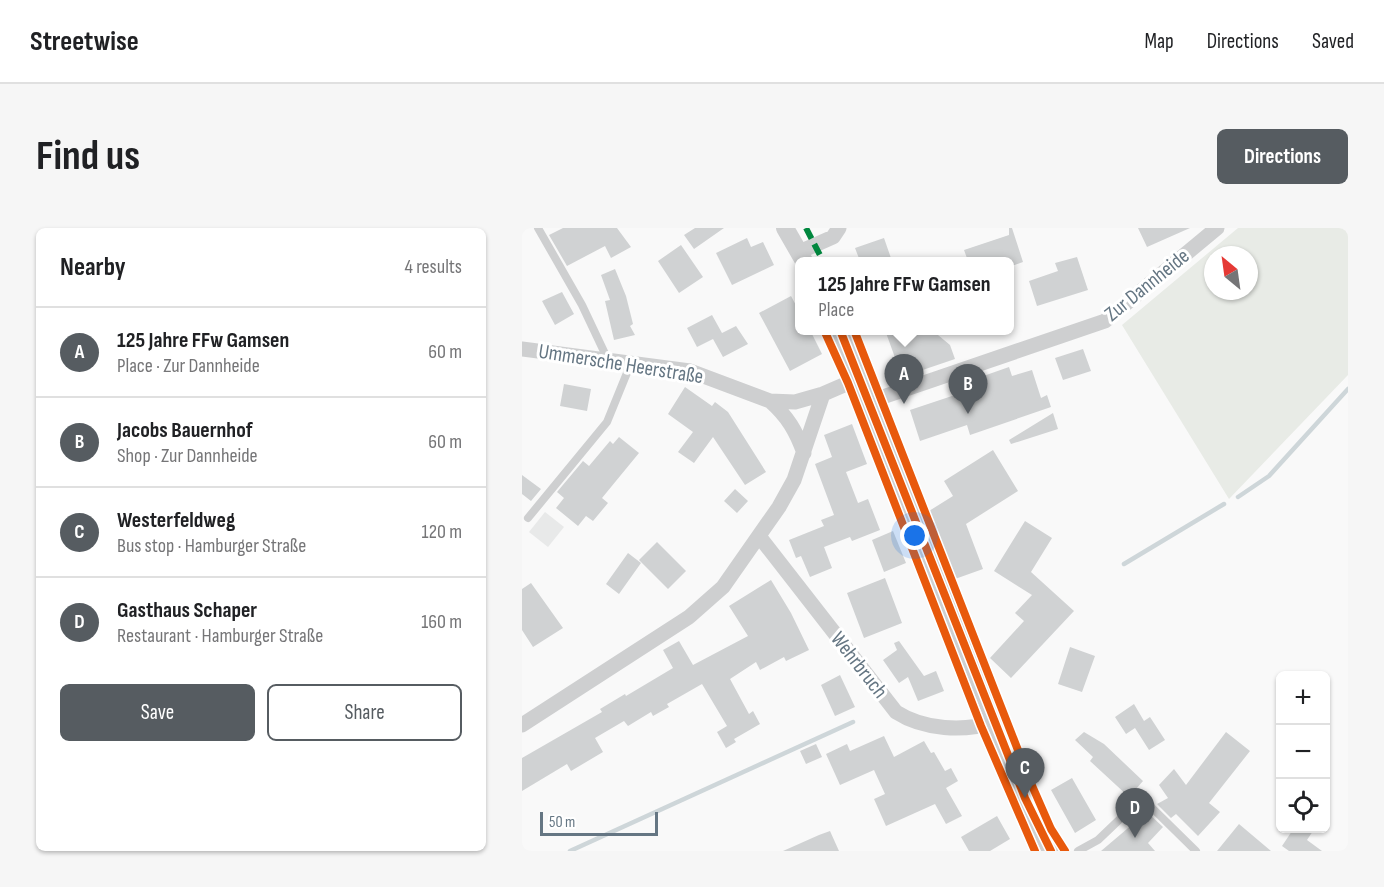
<!DOCTYPE html>
<meta charset="utf-8">
<style>
body{margin:0;font-family:"Sofia Sans Condensed",sans-serif;background:#f6f6f6;color:#202124}
.controls{position:absolute;right:18px;bottom:18px;display:grid;overflow:hidden;border-radius:9px;box-shadow:0 2px 4px #0004}
.controls button{width:54px;height:54px;display:grid;place-items:center;padding:0;border:0;border-bottom:2px solid #e0e0e0;background:#fff;color:#202124;font:30px sans-serif}
.compass{position:absolute;left:682px;top:18px;width:54px;height:54px;border-radius:50%;background:#fff;box-shadow:0 2px 4px #0004;rotate:331deg}
.scale{position:absolute;left:18px;bottom:15px;width:118px;box-sizing:border-box;padding-left:6px;border:3px solid #657683;border-top:0;font-size:16px;line-height:21px;white-space:nowrap;color:#657683;-webkit-text-stroke:4px #fff;paint-order:stroke}
.you{position:absolute;left:393px;top:308px;width:21px;height:21px;margin:-15px;border:4px solid #fff;border-radius:50%;background:#1a73e8;box-shadow:0 0 0 9px #1a73e833}
.badge{display:grid;place-items:center;width:39px;height:39px;border-radius:50%;background:#565c61;color:#fff;font-size:20px;font-weight:700}
.pin{position:absolute;translate:-50% -50px;filter:drop-shadow(0 2px 3px #0008)}
.pin::after{content:'';position:absolute;top:32px;width:21px;height:18px;background:inherit;clip-path:polygon(0 0,100% 0,50% 100%)}
.popup{position:absolute;left:273px;top:29px;width:219px;height:78px;box-sizing:border-box;display:grid;place-content:center;border-radius:9px;background:#fff;filter:drop-shadow(0 2px 4px #0005);font-size:20px;white-space:nowrap;color:#757577}
.popup b{font-size:22px;color:#202124}
.popup::after{content:'';position:absolute;left:50%;top:100%;margin-left:-12px;border:12px solid transparent;border-top-color:#fff}
.list{margin:0;padding:0;list-style:none}
h2{display:flex;justify-content:space-between;align-items:center;height:78px;margin:0;padding:0 24px;font-size:26px}
h2 small{font-size:20px;font-weight:400;color:#757577}
.list li{display:grid;grid-template-columns:39px 1fr auto;gap:18px;align-items:center;box-sizing:border-box;height:90px;padding:0 24px;border-top:2px solid #e0e0e0}
.list b{display:block;font-size:22px;white-space:nowrap}
.list p{margin:0;font-size:20px;white-space:nowrap;color:#757577}
.list em{font-size:20px;font-style:normal;color:#757577}
.actions{display:flex;gap:12px;padding:18px 24px}
.actions a{flex:1;padding:14px 0;border:2px solid #565c61;border-radius:9px;text-align:center;font-size:21px;color:#565c61}
.actions .main{background:#565c61;color:#fff}
.icon{flex:none;width:33px;height:33px;fill:none;stroke:currentColor;stroke-width:2;stroke-linecap:round;stroke-linejoin:round}
.map{position:relative;flex:none;width:826px;height:623px;overflow:hidden;border-radius:9px}
header{display:flex;align-items:center;gap:36px;box-sizing:border-box;height:84px;padding:0 30px;background:#fff;border-bottom:2px solid #e0e0e0}
header strong{font-size:28px}
nav{display:flex;gap:33px;margin-inline-start:auto;font-size:21px}
.intro{display:flex;align-items:center;justify-content:space-between;box-sizing:border-box;height:144px;padding:0 36px}
h1{margin:0;font-size:42px}
.button{padding:15px 27px;border-radius:9px;background:#565c61;color:#fff;font-size:21px;font-weight:700}
main{display:flex;gap:36px;padding:0 36px}
aside{flex:1;background:#fff;border-radius:9px;box-shadow:0 2px 4px #0004}
.map>svg:first-child{display:block}
</style>
<header>
<strong>Streetwise</strong>
<nav><a>Map</a><a>Directions</a><a>Saved</a></nav>
</header>
<div class="intro"><h1>Find us</h1><a class="button">Directions</a></div>
<main>
<aside>
<h2>Nearby<small>4 results</small></h2>
<ul class="list">
<li><span class="badge">A</span><div><b>125 Jahre FFw Gamsen</b><p>Place · Zur Dannheide</p></div><em>60 m</em></li>
<li><span class="badge">B</span><div><b>Jacobs Bauernhof</b><p>Shop · Zur Dannheide</p></div><em>60 m</em></li>
<li><span class="badge">C</span><div><b>Westerfeldweg</b><p>Bus stop · Hamburger Straße</p></div><em>120 m</em></li>
<li><span class="badge">D</span><div><b>Gasthaus Schaper</b><p>Restaurant · Hamburger Straße</p></div><em>160 m</em></li>
</ul>
<div class="actions"><a class="main">Save</a><a>Share</a></div>
</aside>
<div class="map">
<svg width="826" height="623" viewBox="0 0 826 623">
<rect width="100%" height="100%" fill="#f9f9f9"/>
<path fill="#e8e9e9" d="M23 284 42 299 26 319 7 304Z"/>
<path fill="#e8ebe6" fill-rule="evenodd" d="M716 0H826V147L707 271 600 97ZM691 27H727V63H691Z"/>
<g fill="none" stroke-linecap="round" stroke-linejoin="round">
<path stroke="#ced6d9" stroke-width="4.5" d="M716 269 747 248 826 161
M602 336 702 276
M48 623 331 494"/>
</g>
<path fill="#d0d2d3" d="M41 0H95L109 19 89 30 83 18 45 38 27 7Z
M173 0H202L172 21 162 7Z
M487 0H490L501 34 487 39V33H446L442 22 487 7Z
M616 0H668L625 19Z
M225 10 229 19 241 14 252 37 210 57 194 25Z
M362 10 370 33H338L333 20Z
M159 17 181 49 157 65 136 33Z
M555 29 566 62 515 78 507 53 536 43 533 35Z
M93 41 104 68 111 96 108 98 113 107 92 112 83 73 88 72 79 47Z
M40 64 52 86 33 97 20 73Z
M269 68 277 83V102H288L300 126 268 143 237 85Z
M190 87 200 105 214 98 226 116 201 129 191 111 175 119 165 100Z
M363 102H410L428 117 433 131 380 149Z
M561 121 569 143 541 152 533 130Z
M487 139 490 148 510 142 519 170 525 167 529 179 448 207 445 197 398 213 388 182 436 166 433 158Z
M42 156 69 161 65 183 38 178Z
M163 159 190 178 193 174 206 184 244 244 223 257 191 209 172 235 156 224 171 204 146 186Z
M531 185 536 201 489 216 487 212Z
M330 196 345 236 324 244 336 275 346 271 358 302 330 313 328 309 302 319 310 340 288 349 279 328 274 330 267 312 302 298 299 292 312 287 293 236 310 229 302 207Z
M97 209 117 225 80 270 86 275 71 293 64 288 56 298 34 280 42 270 35 264 61 233 67 238 88 213 91 216Z
M471 222 496 263 444 296 461 341 433 351 407 283 431 268 422 253Z
M0 247 19 261 9 273 0 266Z
M213 261 226 273 215 285 202 273Z
M503 293 530 310 509 344 552 383 489 450 468 430 502 393 493 385 510 367 472 343Z
M371 303 384 335 362 344 350 312Z
M135 314 164 343 146 361 117 332Z
M106 325 119 335 97 366 84 356Z
M363 350 380 395 342 410 325 365Z
M249 352 269 385 287 422 264 433 262 429 238 442 234 434 208 451 227 486 231 483 238 496 212 511 214 514 204 520 195 504 205 498 180 456 145 476 147 479 131 488 129 484 106 498 102 493 73 510 81 524 49 543 45 536 0 563V530L80 484 78 481 103 466 104 468 151 440 141 422 157 413 171 437 226 408 207 378Z
M9 355 41 400 11 419 0 402V361Z
M377 413 402 448 414 443 422 463 396 473 386 449 377 455 361 432 375 422 372 415Z
M548 419 573 428 560 464 536 456Z
M318 447 333 479 313 488 299 457Z
M612 476 622 493 628 489 643 512 627 522 613 500 604 506 593 489Z
M562 504 582 516 621 553 607 569 568 533 571 529 553 512Z
M704 504 728 523 687 575 698 584 676 608 654 586 649 590 635 576 646 570 637 557 652 541 664 557Z
M362 508 372 529 402 513 409 525 412 524 423 543 429 540 436 553 424 560 440 588 424 596 413 576 364 598 352 571 363 566 352 542 318 557 304 526 325 516 328 523Z
M294 516 300 529 284 536 278 523Z
M550 550 574 592 553 605 529 562Z
M625 584 641 599 626 615 633 623H579Z
M475 588 488 611 468 623H447L439 609Z
M717 596 749 623H695Z
M772 600H793L785 612 800 623H767L760 618Z
M308 603 317 623H261L297 607Z"/>
<g fill="none" stroke-linecap="round" stroke-linejoin="round">
<path stroke="#cecfd0" stroke-width="8" d="M16 0 60 77 86 132
M6 290 85 194 109 135
M556 623 576 612 620 570 674 623"/>
<path stroke="#cecfd0" stroke-width="15" d="M277 24 311 9 317 0
M0 121 168 143 248 173 273 174 301 166 338 150
M248 173C266 189 274 203 282 225
M346 174 583 93 695 0
M237 308 374 484C402 502 442 504 473 494
M0 497 167 389 201 359 257 279 272 252 301 166"/>
<path stroke="#cecfd0" stroke-width="18" d="M263 0 282 33
M318 102 503 570 529 623"/>
<path stroke="#00873e" stroke-width="6" stroke-dasharray="12 6" stroke-linecap="butt" d="M284 0 301 33"/>
<g stroke="#fff" stroke-width="11">
<path id="cycleway" d="M302 102 326 155 459 498 513 623
M318 102 503 570 529 623
M332 102 508 553 529 601 543 623"/>
</g>
<use href="#cycleway" stroke="#e8590c" stroke-width="8"/>
</g>
<g text-anchor="middle" dominant-baseline="central" stroke-width="6" stroke-linejoin="round" paint-order="stroke">
<g font-size="21" fill="#657683" stroke="#fff">
<text transform="translate(625 57) rotate(-39)">Zur Dannheide</text>
<text transform="translate(99 136) rotate(9)">Ummersche Heerstraße</text>
<text transform="translate(337 437) rotate(52)">Wehrbruch</text>
</g>
</g>
</svg>
<div class="controls">
<button>+</button>
<button>−</button>
<button><svg class="icon" aria-label="locate" viewBox="0 0 24 24"><circle cx="12" cy="12" r="6"/><path d="M12 2v4M12 18v4M2 12h4M18 12h4"/></svg></button>
</div>
<svg class="compass" viewBox="-18 -18 36 36"><path d="M0-13l5 13h-10z" fill="#e53935"/><path d="M0 13l5-13h-10z" fill="#757577"/></svg>
<div class="scale">50 m</div>
<div class="you"></div>
<div class="pin badge" style="left:382px;top:176px">A</div>
<div class="popup"><b>125 Jahre FFw Gamsen</b>Place</div>
<div class="pin badge" style="left:446px;top:186px">B</div>
<div class="pin badge" style="left:503px;top:570px">C</div>
<div class="pin badge" style="left:613px;top:610px">D</div>
</div>
</main>
